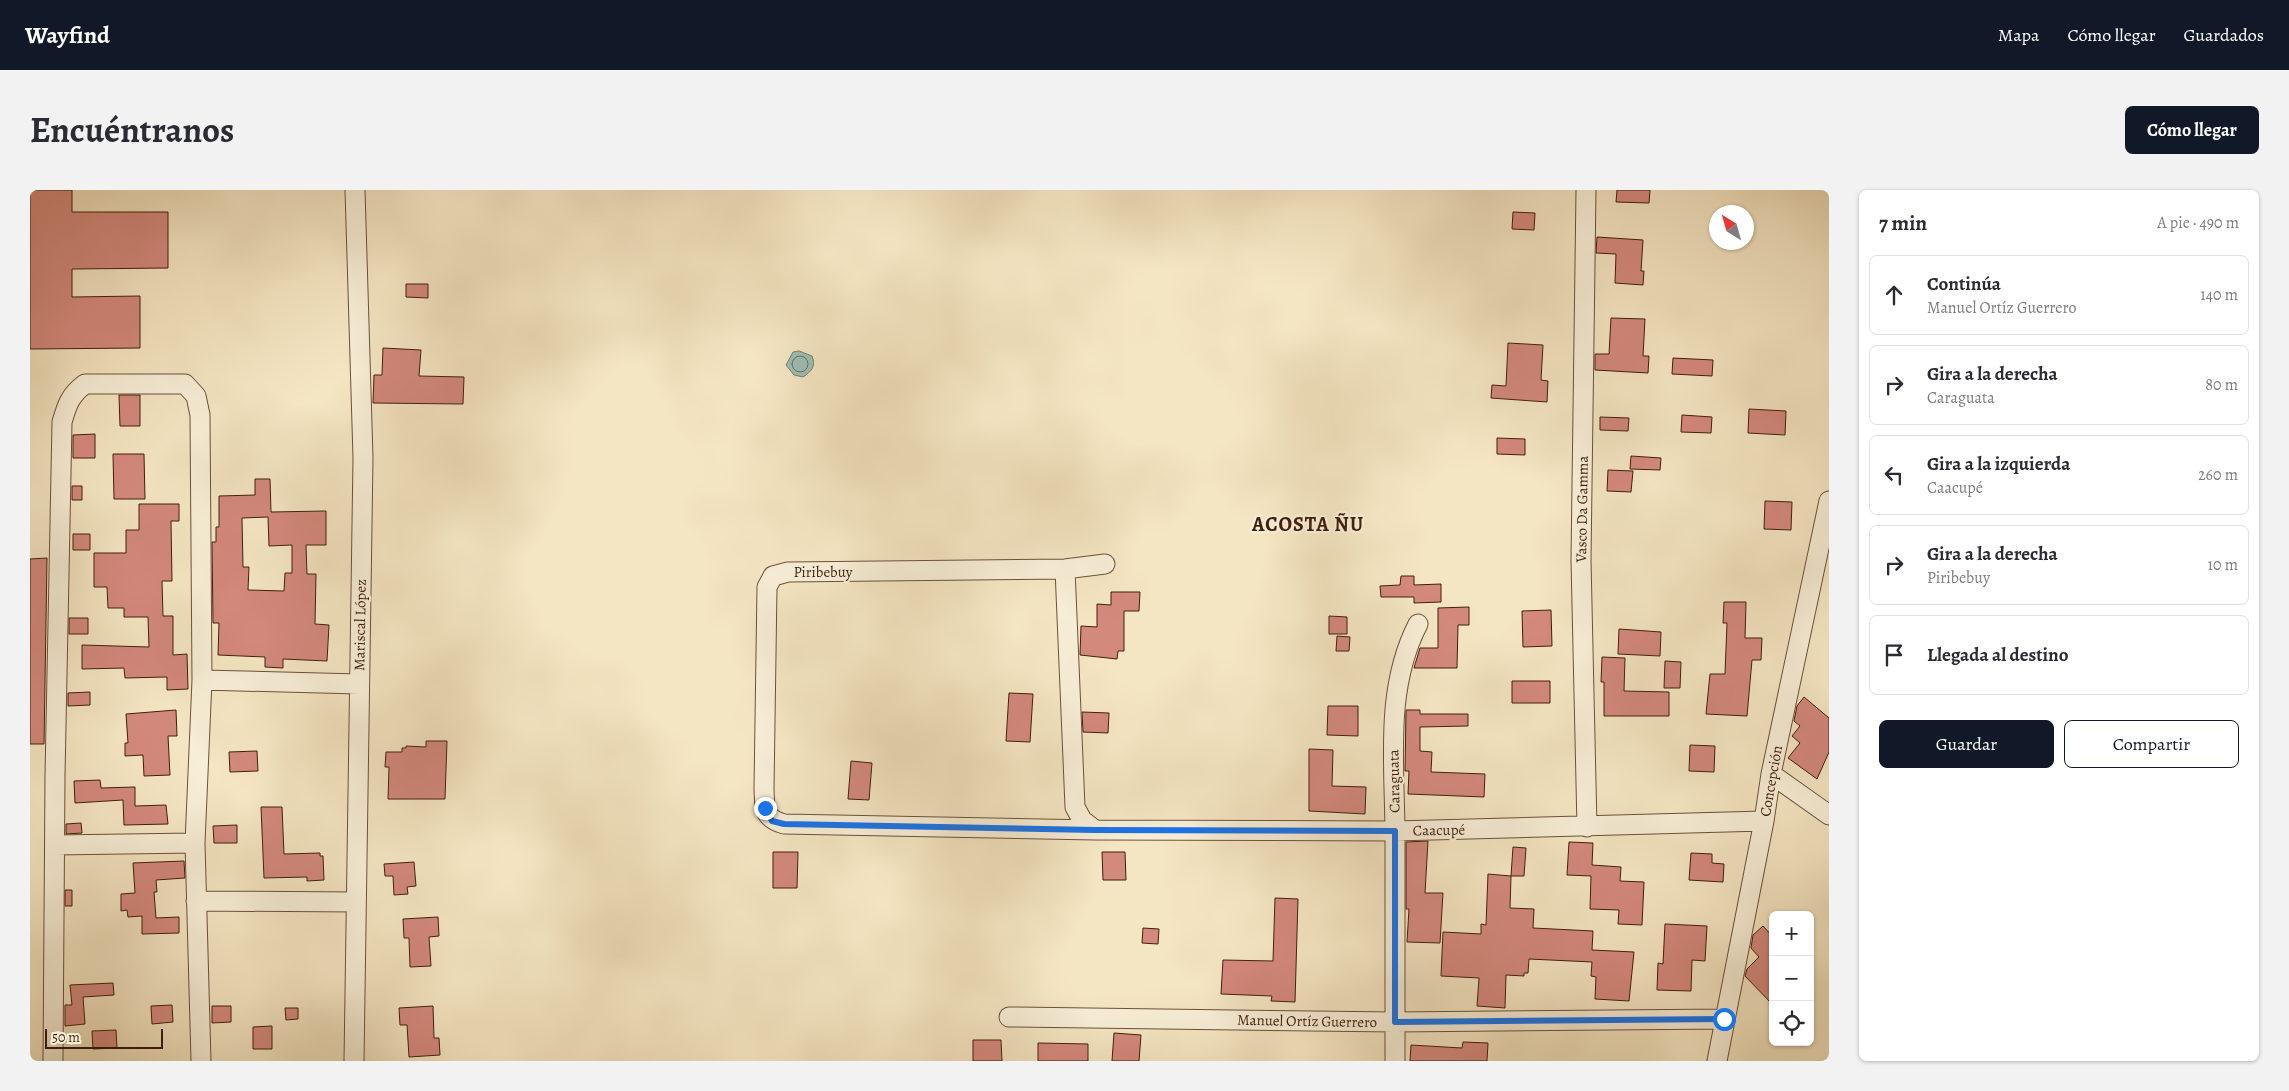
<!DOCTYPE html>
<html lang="es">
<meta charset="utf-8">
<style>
body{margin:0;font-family:Alegreya,serif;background:#f2f2f3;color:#2b2b33}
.controls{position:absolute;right:15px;bottom:15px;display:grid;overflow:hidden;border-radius:8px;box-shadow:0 1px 4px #0004}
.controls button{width:45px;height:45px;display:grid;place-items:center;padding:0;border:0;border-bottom:1px solid #e1e1e2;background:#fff;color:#2b2b33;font:25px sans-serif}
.compass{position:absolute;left:1679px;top:15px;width:45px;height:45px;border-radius:50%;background:#fff;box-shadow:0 1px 4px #0004;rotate:323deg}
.scale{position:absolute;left:15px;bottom:12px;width:118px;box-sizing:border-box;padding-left:5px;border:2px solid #401e0c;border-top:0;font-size:14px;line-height:18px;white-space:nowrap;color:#401e0c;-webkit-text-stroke:4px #f8efd8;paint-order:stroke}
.stop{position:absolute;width:15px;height:15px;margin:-11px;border:4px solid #1a73e8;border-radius:50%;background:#fff}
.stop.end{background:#1a73e8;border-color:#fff;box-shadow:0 1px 5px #0008}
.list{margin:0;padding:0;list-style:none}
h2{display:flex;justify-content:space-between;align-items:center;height:65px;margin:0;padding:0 20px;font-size:21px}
h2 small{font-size:16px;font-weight:400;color:#7c7c81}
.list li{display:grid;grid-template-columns:32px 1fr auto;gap:15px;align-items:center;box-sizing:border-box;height:80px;margin:0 10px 10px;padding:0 10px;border:1px solid #e1e1e2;border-radius:8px}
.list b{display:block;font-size:19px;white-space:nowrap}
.list p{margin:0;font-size:16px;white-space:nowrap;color:#7c7c81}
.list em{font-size:16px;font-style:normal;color:#7c7c81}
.actions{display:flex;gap:10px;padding:15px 20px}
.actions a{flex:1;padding:11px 0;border:1px solid #111827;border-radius:8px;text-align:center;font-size:18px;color:#111827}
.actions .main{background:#111827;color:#fff}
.icon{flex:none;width:28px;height:28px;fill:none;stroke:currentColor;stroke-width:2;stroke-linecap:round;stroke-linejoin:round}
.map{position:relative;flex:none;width:1799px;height:871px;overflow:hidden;border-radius:8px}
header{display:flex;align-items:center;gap:30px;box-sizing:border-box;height:70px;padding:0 25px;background:#111827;color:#fff}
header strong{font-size:24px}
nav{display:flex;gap:28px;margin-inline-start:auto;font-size:18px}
.intro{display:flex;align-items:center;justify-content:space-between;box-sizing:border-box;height:120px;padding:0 30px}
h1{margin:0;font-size:35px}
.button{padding:12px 22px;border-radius:8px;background:#111827;color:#fff;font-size:18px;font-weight:700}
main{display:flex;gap:30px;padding:0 30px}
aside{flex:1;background:#fff;border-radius:8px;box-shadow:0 1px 4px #0004}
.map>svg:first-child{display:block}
</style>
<header>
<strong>Wayfind</strong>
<nav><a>Mapa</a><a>Cómo llegar</a><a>Guardados</a></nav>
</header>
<div class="intro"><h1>Encuéntranos</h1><a class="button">Cómo llegar</a></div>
<main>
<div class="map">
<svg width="1799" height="871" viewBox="0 0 1799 871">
<rect width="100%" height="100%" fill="#f5e6c3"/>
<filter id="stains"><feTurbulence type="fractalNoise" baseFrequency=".004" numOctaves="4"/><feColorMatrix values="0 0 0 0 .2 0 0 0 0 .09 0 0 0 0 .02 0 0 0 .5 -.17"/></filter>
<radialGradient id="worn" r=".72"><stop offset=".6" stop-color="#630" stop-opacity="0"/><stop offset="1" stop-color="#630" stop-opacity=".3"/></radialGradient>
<path fill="#9cbfb6" stroke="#777f72" d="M769 161 782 166C786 176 782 181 773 187L764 185 756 175 763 162Z"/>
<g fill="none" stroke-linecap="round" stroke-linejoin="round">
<path stroke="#6e6e61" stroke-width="1" d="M762 174a8 8 0 1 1 16 0a8 8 0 1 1-16 0Z"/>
</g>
<path fill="#d4897d" stroke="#401e0c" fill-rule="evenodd" d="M0 0H42V22H138V78L42 79V107L110 106V158L0 159Z
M1587 0H1620L1619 13 1586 12Z
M1483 22 1505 23 1504 40 1482 39Z
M1567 47 1613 50 1611 81H1614L1613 95 1585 93 1586 64 1566 63Z
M376 94H398V108L376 107Z
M1581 128 1615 129 1613 166H1619L1618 183 1565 180V164H1579Z
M1478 153 1513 155 1511 190 1518 191 1517 212 1461 208 1462 195 1476 196Z
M353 158 391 160 389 186 434 187 433 214 343 213 344 185H352Z
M1643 168 1683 170 1682 186 1642 184Z
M89 205H110V236H90Z
M1719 219 1756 221 1755 245 1718 243Z
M1652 225 1682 227 1681 243 1651 242Z
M1570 227 1599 228 1598 241 1570 240Z
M65 244V268H43V245Z
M1467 248 1495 249V265L1467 264Z
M83 264H114L115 309H84Z
M1601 266 1631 268 1630 280 1600 279Z
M1578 280 1603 281 1601 302 1577 301Z
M225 289H240L241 322 296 321V355H276L277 384H286L285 434 299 435 297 471 253 469V478L235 477V467L188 465 189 433H183L182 352H186V337H189V306L225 305ZM238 327 239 356 262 355V383H255L254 401 218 400 219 377H213L212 328Z
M42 296H52V310H42Z
M1735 311 1762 312 1761 340 1734 339Z
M109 314H149V331H141L142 391H132L133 426H143V465L157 464 158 499 137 500V487L95 488 94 478 52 479V455L119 457 118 427H94V418H78L77 397H64V363H96V340H109Z
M43 344H60V360H43Z
M17 368 14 554H0V369Z
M1371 386H1384V395L1411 394V412L1384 413V407H1351L1350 396 1370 395Z
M1081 402H1110L1109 421H1094V461H1088L1087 469 1050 465 1051 436 1067 437V414L1081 415Z
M1694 412H1716L1715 448H1732L1731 470H1722L1717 526 1676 524 1680 484H1695L1697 433H1693Z
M1439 417V435H1428L1427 478H1384L1390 458H1408V418Z
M1521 420 1522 456 1493 457 1492 421Z
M1299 426 1317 427V444H1299Z
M39 428H58V444H39Z
M1589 439 1631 442 1630 466 1588 464Z
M1307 446 1320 447 1319 461H1306Z
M1572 467 1595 468 1594 501 1639 502V526H1574V492H1571Z
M1635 471 1651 472 1650 498H1634Z
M1482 491H1520V513H1482Z
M60 502V515L38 516V503Z
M979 503 1003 504 1000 552 976 551Z
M1774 507 1799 528V562L1787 589 1758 568 1770 553 1762 546 1770 536 1764 531 1767 516Z
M1298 516H1328V546L1297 545Z
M146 520 147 546H138L140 585 114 586 113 565 95 566V553H98L96 524Z
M1376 520H1390V524H1438V536L1390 537V561L1402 562 1401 582 1455 584 1454 607 1378 604 1379 581H1375Z
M1052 522 1079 523 1078 543 1053 542Z
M396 551H417L415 609H358L359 577H355L356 562H372V558H376V556L396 557Z
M1660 555 1685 556 1684 582 1659 581Z
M1279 559 1303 560 1302 596 1336 597 1335 624 1279 621Z
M227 561 228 581 200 582 199 562Z
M821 571 842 573 839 610 818 609Z
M70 590 71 598 105 597V616L136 615 138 634 94 635 93 610 45 613 44 591Z
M231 617H252L254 664 290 663V666H293L294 690 277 691V687L234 688Z
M51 633 52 643 36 644V634Z
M207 635V653H184L183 636Z
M1398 651 1395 703H1413L1410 753 1377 752 1379 719H1376V652Z
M1539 652 1563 653 1562 675 1591 677 1590 691 1614 692 1612 735 1588 734 1589 720 1560 719 1561 686 1537 685Z
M1483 657 1496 658 1494 686H1481Z
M743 662H768L767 698H743Z
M1072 662H1095L1096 690H1073Z
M1661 663 1682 664V673L1694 674 1693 692 1659 690Z
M154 671 155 688 126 690 127 702H124L126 728 149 727V743L112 744V726L98 727 97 720 91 721V704L105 703 103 673Z
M384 672 386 696 377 697 378 704 364 705 363 686H355L354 674Z
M1458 684 1481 686 1480 718 1504 719 1503 738 1563 741 1562 760 1604 762 1599 811 1565 809 1566 787 1561 786 1562 772 1499 769 1498 783H1494V786L1476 785 1475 818 1447 816 1449 788 1411 786 1413 742 1451 744V734L1456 735Z
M35 700H42V716H35Z
M1245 708 1268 709 1265 812 1241 811 1242 806 1191 804 1193 770 1243 771Z
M408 727 409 746 399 747 401 776 380 777 379 748H374L373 729Z
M1635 734 1677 736 1675 771 1662 770 1661 801 1627 800 1628 773 1633 774Z
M1733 736 1743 747V815L1715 786 1717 779 1729 767 1721 758 1723 745Z
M1113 738 1129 739 1128 754 1112 753Z
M83 793 84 805 53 807 55 834 35 836V815H42L40 795Z
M142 815 143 832 122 834 121 816Z
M182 816H201V832L182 833Z
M403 816 404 848H409L410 865 379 867 377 835H370L369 818Z
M255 818H268V829L256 830Z
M242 836V859H223V837Z
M86 840 87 858 63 859 62 841Z
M1084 843 1111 845 1109 871H1082Z
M943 850H971L972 871H943Z
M1433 852 1458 853 1457 871H1380L1381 855 1432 858Z
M1008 853 1058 854V871H1008Z"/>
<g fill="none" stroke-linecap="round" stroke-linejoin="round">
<g stroke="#6d503a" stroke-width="21">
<path id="minor" d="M1556 0 1551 370 1557 637
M1075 374 1035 379 758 382 743 386 737 397 734 599C735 619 733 628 754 634L1065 640 1365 641 1734 631
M1035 379 1045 617 1052 630 1065 640
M172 490 329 494
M1741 584 1799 625
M25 655 165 653
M166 711 326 712
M979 827 1365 832 1694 829
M23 871 25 586 32 232C37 215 40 205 55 194H155L166 206 170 225 172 490 165 653 171 871
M324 871 333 268 325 0
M1365 871C1365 796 1365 722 1365 647 1365 575 1354 500 1388 434
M1687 871 1734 631 1741 584 1799 311"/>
</g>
<use href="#minor" stroke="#f8efd8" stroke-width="19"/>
</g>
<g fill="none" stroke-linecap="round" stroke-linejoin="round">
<path stroke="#1a73e8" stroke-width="6" d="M735 618 742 631 754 634 1065 640 1365 641V832L1694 829"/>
</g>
<g text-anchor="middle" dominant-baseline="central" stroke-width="4.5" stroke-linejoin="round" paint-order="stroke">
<g font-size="15" fill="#401e0c" stroke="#f8efd8">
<text transform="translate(1552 319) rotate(-89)">Vasco Da Gamma</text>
<text x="793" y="382">Piribebuy</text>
<text transform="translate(330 435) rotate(-89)">Mariscal López</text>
<text transform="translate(1364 591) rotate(-91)">Caraguata</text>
<text transform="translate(1741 591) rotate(-80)">Concepción</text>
<text transform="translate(1409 640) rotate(-1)">Caacupé</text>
<text transform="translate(1277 831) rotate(1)">Manuel Ortíz Guerrero</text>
</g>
<g font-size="20" font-weight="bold" letter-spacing="1" fill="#401e0c" stroke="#f8efd8">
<text x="1278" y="334">ACOSTA ÑU</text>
</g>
</g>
<rect width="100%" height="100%" filter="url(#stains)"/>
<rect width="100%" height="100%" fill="url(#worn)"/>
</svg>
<div class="controls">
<button>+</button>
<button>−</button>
<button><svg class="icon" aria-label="locate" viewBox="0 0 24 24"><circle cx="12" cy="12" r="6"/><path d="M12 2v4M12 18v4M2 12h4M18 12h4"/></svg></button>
</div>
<svg class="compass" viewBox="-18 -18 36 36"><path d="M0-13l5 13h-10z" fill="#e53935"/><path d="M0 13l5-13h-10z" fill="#7c7c81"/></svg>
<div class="scale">50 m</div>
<div class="stop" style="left:1694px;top:829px"></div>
<div class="stop end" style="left:735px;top:618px"></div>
</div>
<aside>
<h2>7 min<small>A pie · 490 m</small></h2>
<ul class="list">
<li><svg class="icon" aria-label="ahead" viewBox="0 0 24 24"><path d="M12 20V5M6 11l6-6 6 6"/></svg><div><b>Continúa</b><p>Manuel Ortíz Guerrero</p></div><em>140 m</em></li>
<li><svg class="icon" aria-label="right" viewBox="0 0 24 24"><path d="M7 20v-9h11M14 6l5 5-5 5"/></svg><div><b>Gira a la derecha</b><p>Caraguata</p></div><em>80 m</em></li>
<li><svg class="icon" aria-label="left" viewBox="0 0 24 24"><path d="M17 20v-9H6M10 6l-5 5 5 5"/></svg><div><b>Gira a la izquierda</b><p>Caacupé</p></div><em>260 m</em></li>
<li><svg class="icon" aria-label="right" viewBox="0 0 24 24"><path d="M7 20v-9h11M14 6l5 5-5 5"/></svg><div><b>Gira a la derecha</b><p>Piribebuy</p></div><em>10 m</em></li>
<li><svg class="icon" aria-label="arrive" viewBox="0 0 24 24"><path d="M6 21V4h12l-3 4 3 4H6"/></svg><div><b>Llegada al destino</b></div></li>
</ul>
<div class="actions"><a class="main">Guardar</a><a>Compartir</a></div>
</aside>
</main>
